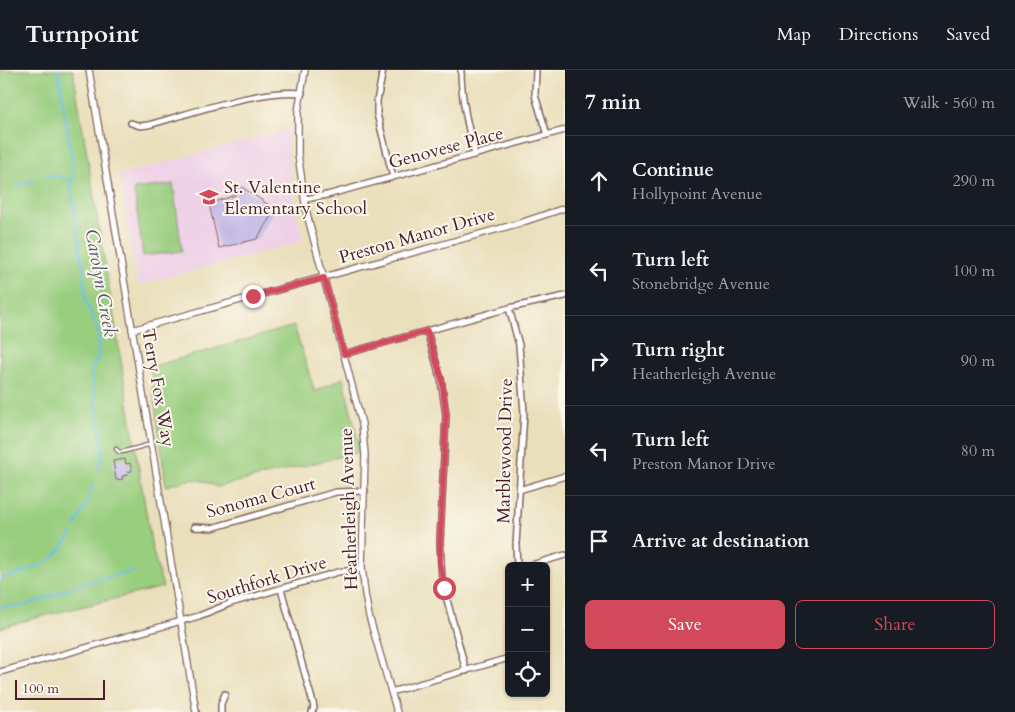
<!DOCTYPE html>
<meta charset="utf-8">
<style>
body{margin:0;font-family:Cardo,serif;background:#242831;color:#f1f3f6}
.controls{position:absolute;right:15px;bottom:15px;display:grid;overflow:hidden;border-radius:8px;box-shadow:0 1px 4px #0004}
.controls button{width:45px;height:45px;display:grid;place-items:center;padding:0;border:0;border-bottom:1px solid #363941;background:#171b24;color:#f1f3f6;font:25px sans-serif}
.scale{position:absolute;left:15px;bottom:12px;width:90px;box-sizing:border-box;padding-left:5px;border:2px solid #4a1f2b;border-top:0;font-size:14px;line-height:18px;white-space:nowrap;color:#4a1f2b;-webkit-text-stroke:4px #fbf7ec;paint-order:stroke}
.stop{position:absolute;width:15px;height:15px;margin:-11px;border:4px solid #d1495b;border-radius:50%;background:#fff}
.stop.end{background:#d1495b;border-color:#fff;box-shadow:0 1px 5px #0008}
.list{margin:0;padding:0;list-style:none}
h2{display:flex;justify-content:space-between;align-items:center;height:65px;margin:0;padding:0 20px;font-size:21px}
h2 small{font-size:16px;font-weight:400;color:#9ea1a6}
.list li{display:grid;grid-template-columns:32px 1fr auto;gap:15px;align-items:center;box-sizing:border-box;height:90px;padding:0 20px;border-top:1px solid #363941}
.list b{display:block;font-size:19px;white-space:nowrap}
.list p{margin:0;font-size:16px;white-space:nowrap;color:#9ea1a6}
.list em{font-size:16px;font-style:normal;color:#9ea1a6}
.actions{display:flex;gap:10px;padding:15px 20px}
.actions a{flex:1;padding:11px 0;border:1px solid #d1495b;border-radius:8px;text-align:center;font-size:18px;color:#d1495b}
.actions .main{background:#d1495b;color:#fff}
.icon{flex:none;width:28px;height:28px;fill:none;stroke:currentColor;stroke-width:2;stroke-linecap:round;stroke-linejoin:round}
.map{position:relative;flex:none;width:565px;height:642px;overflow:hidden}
header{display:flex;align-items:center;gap:30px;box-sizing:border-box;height:70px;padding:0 25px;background:#171b24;border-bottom:1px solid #363941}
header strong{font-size:24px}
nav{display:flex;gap:28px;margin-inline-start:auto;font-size:18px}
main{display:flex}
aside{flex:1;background:#171b24}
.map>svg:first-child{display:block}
</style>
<header>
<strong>Turnpoint</strong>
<nav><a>Map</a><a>Directions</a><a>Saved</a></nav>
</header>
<main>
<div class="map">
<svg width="565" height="642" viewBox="0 0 565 642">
<rect width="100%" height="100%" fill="#fbf7ec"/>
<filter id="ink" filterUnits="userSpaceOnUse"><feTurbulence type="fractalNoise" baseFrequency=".02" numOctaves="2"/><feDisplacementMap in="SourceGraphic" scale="10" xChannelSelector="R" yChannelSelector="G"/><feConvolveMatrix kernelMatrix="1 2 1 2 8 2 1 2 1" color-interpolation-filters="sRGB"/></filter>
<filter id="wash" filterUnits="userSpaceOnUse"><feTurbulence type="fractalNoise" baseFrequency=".0096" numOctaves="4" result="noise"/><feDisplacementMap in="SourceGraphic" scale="20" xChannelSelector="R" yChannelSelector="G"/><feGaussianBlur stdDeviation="1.12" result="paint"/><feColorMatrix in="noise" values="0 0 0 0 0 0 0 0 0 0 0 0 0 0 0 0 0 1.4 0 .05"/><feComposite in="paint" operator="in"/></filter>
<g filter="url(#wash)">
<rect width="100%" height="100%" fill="#eadfbb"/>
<path fill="#eed0e7" d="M291 58 288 74 291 108 297 147 304 171 138 215 119 105Z"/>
<path fill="#99ce7f" stroke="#727655" d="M0 0H73L152 478 163 517 39 547 0 558Z
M173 114 182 181 143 186 134 119Z
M294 256 315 322 343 308 356 361 360 382 217 417C192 405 191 410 166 416L150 297Z"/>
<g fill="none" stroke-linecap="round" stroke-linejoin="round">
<path stroke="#6dbfe9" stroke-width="2" d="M58 0 74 104 71 118 83 199 86 231 98 260 99 268 98 288 91 300 102 373V384L99 400
M44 107 60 106 72 113
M17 116 22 113 37 110
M75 456 86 436 93 414
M0 509C36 498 52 497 72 463
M0 537 24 536 91 511 135 501"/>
</g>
<g id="blocks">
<path fill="#c3bae6" d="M240 116 275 139 257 169 219 178 209 134 235 125Z
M125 389 126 394 130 393 132 401 127 402 128 405 122 406 123 409 116 410 113 391Z"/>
</g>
</g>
<g filter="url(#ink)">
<use href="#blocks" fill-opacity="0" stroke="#82625d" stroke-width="1"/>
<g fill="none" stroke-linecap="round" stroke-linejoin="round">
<g stroke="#82625d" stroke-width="5">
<path id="service" d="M116 379 119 382H122L151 374"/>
</g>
<g stroke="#82625d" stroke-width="8">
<path id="minor" d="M383 0 377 31V44L393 107
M461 0C461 29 468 57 475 85
M536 0 535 25 547 65
M131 53 140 56 148 55C192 43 258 19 302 23
M305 129 327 125 565 60
M509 238 519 275 524 343 516 475 517 496
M427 261 441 310 446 345 440 471 442 511 466 601
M344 284 509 238 565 226
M519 420 565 406
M194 457 212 458 336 422 365 421
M528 496 565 485
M281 519 313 633 314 638 312 642
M0 602 199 546 231 533 338 502 362 499
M391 622 509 588
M221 642V634L225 624"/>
</g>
<g stroke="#82625d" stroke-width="8">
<path id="tertiary" d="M89 0 196 642
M305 0 298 42V84L306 140 362 354 365 385 362 497 365 524 369 546 397 642
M132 260 520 153 565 138"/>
</g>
<use href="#service" stroke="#fff" stroke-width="2.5"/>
<use href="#minor" stroke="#fff" stroke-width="5"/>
<use href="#tertiary" stroke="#fff" stroke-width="5.5"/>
</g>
</g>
<g fill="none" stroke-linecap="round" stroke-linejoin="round" filter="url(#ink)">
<path stroke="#d1495b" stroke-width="6" d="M253 226 324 208 344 284 427 261 442 310 446 345 440 471V492L444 518"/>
</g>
<defs>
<g id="school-bare" transform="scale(1.5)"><path d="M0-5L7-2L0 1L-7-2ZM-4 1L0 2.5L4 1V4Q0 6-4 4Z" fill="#d1495b" stroke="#fbf7ec" stroke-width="2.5" paint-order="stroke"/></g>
</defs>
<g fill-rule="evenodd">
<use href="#school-bare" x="209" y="127"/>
</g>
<g text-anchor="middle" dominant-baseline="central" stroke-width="4" stroke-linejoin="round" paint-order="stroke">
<g font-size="18" fill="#4a1f2b" stroke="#fbf7ec">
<text transform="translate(446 78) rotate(-15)">Genovese Place</text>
<text transform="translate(417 166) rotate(-16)">Preston Manor Drive</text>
<text transform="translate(158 318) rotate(80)">Terry Fox Way</text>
<text transform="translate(505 381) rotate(-89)">Marblewood Drive</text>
<text transform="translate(261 428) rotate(-15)">Sonoma Court</text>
<text transform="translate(349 439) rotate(-92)">Heatherleigh Avenue</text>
<text transform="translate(267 510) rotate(-17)">Southfork Drive</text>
</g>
<g font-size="18" fill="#4a1f2b" stroke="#fbf7ec" text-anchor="start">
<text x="224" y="117">St. Valentine<tspan x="224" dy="21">Elementary School</tspan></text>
</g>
<g font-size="19" font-style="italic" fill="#56576e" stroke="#fbf7ec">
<text transform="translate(101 213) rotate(80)">Carolyn Creek</text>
</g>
</g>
</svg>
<div class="controls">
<button>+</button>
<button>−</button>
<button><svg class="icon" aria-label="locate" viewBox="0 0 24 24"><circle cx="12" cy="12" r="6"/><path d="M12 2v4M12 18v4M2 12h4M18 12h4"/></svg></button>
</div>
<div class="scale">100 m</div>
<div class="stop" style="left:444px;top:518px"></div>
<div class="stop end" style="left:253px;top:226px"></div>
</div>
<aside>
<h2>7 min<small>Walk · 560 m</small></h2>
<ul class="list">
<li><svg class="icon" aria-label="ahead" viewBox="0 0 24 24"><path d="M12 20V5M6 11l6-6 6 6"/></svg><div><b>Continue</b><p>Hollypoint Avenue</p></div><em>290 m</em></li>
<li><svg class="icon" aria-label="left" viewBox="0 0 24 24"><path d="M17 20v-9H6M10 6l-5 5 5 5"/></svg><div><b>Turn left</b><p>Stonebridge Avenue</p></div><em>100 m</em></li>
<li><svg class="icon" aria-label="right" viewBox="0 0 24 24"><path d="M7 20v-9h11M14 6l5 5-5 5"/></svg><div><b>Turn right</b><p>Heatherleigh Avenue</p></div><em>90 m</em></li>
<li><svg class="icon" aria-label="left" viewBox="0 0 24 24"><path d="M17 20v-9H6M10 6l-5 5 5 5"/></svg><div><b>Turn left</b><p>Preston Manor Drive</p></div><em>80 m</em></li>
<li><svg class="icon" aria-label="arrive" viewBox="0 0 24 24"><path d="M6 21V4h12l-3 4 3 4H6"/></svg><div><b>Arrive at destination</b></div></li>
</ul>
<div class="actions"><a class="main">Save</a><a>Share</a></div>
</aside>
</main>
